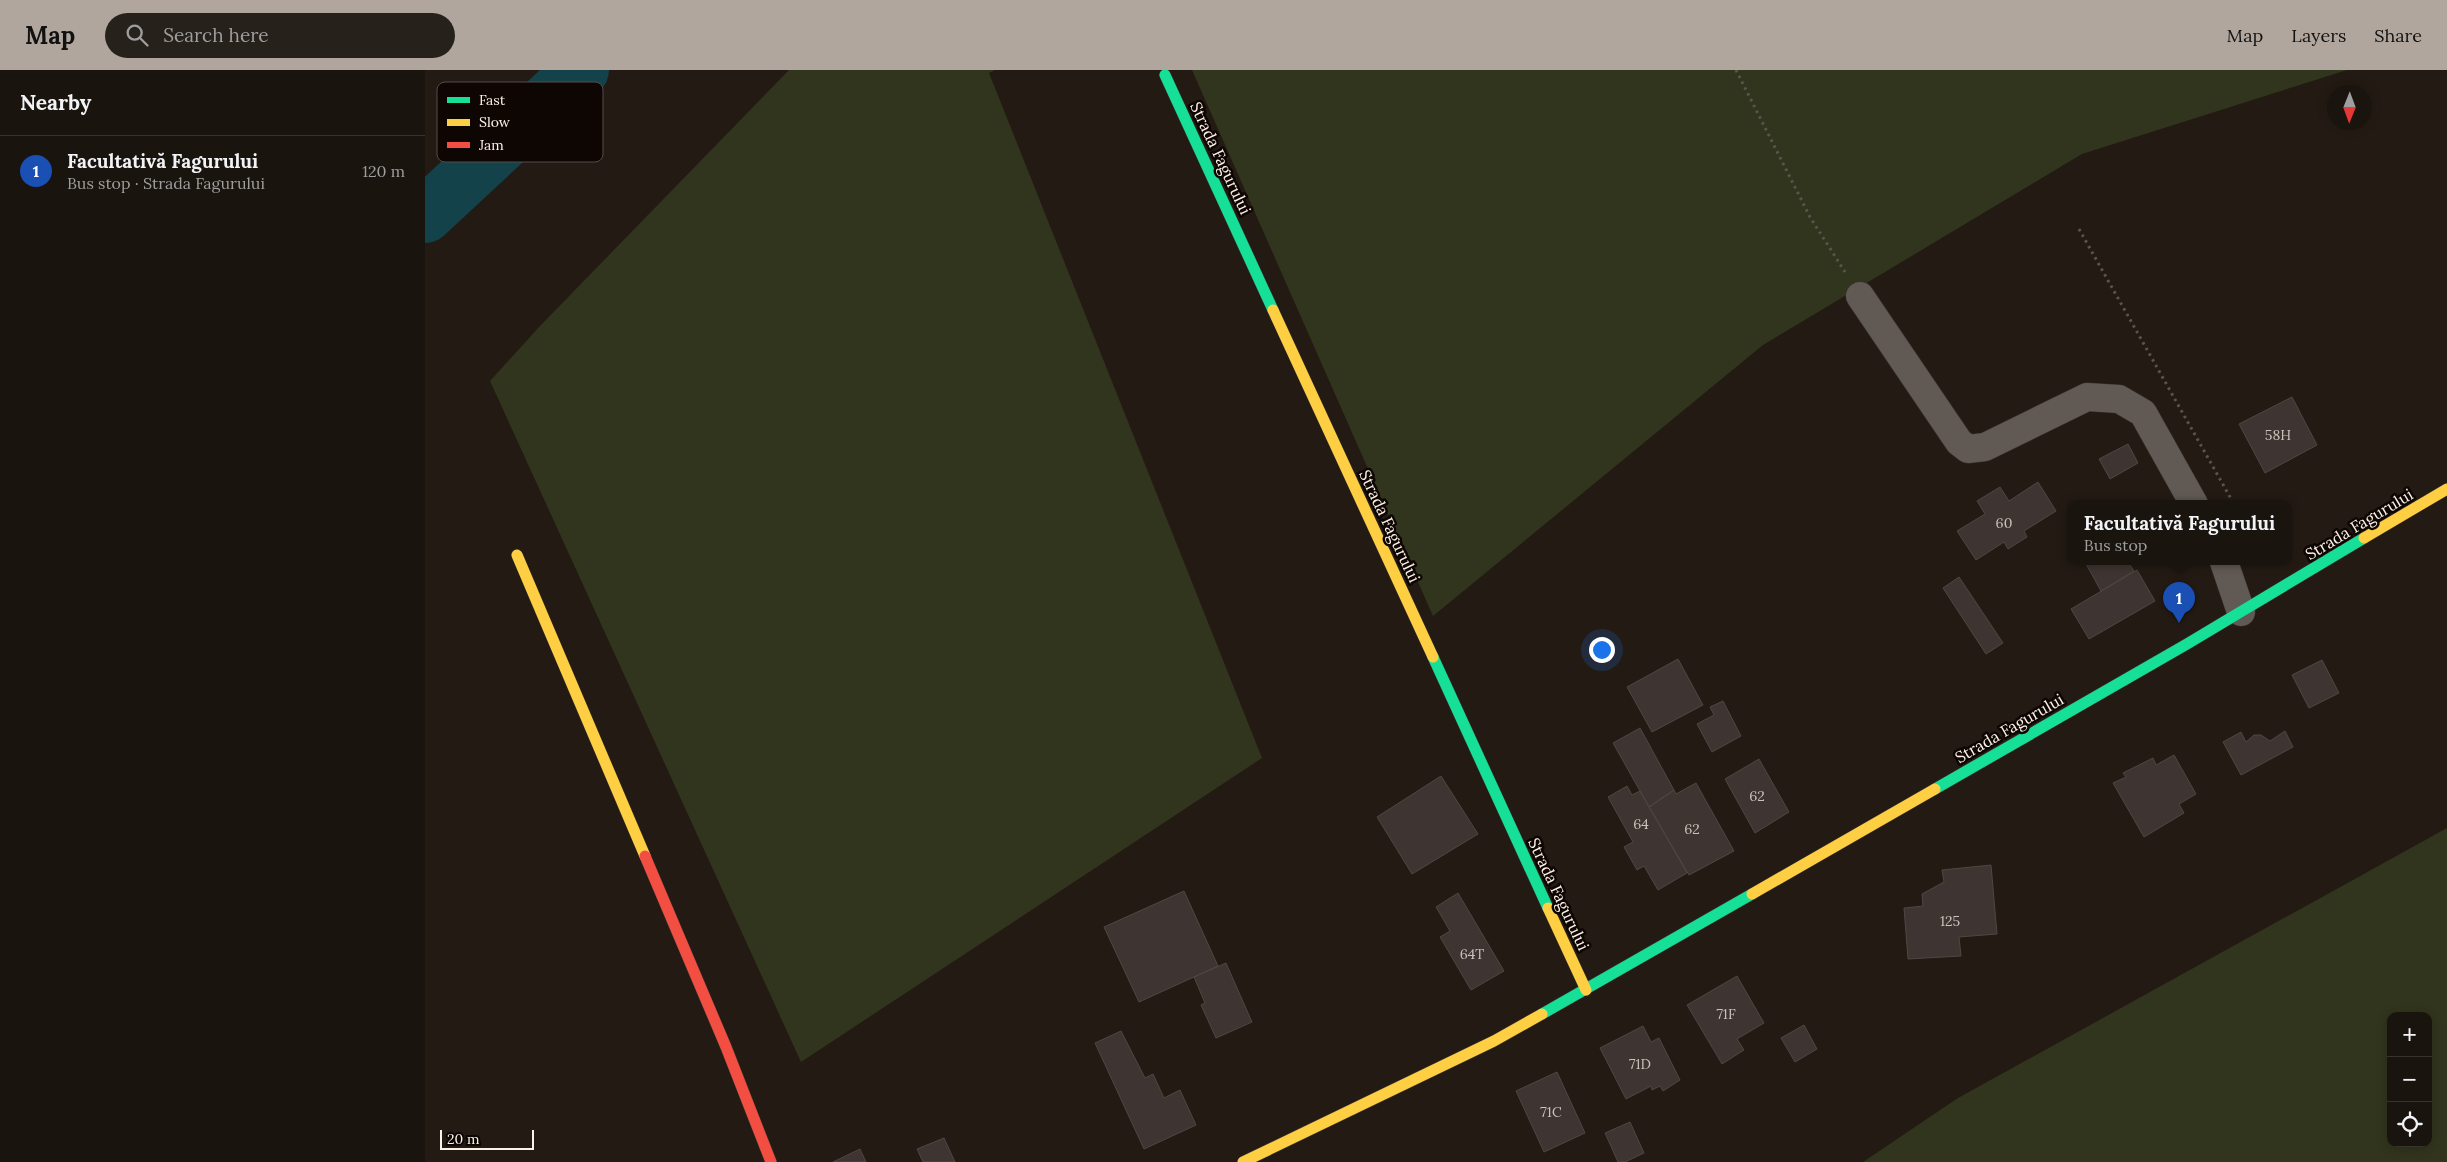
<!DOCTYPE html>
<meta charset="utf-8">
<style>
body{margin:0;font-family:Lora,serif;background:#27211c;color:#f1f3f6}
.controls{position:absolute;right:15px;bottom:15px;display:grid;overflow:hidden;border-radius:10px;box-shadow:0 2px 12px #0003}
.controls button{width:45px;height:45px;display:grid;place-items:center;padding:0;border:0;border-bottom:1px solid #38332e;background:#1a140e;color:#f1f3f6;font:25px sans-serif}
.compass{position:absolute;left:1902px;top:15px;width:45px;height:45px;border-radius:50%;background:#1a140e;box-shadow:0 2px 12px #0003;rotate:181deg}
.scale{position:absolute;left:15px;bottom:12px;width:94px;box-sizing:border-box;padding-left:5px;border:2px solid #fdf1e8;border-top:0;font-size:14px;line-height:18px;white-space:nowrap;color:#fdf1e8;-webkit-text-stroke:4px #0d0603;paint-order:stroke}
.you{position:absolute;left:1176px;top:579px;width:18px;height:18px;margin:-12px;border:4px solid #fff;border-radius:50%;background:#1a73e8;box-shadow:0 0 0 8px #1a73e833}
.badge{display:grid;place-items:center;width:32px;height:32px;border-radius:50%;background:#b1a69d;color:#fff;font-size:16px;font-weight:700}
.pin{position:absolute;translate:-50% -41px;filter:drop-shadow(0 1px 2px #0008)}
.pin::after{content:'';position:absolute;top:26px;width:18px;height:15px;background:inherit;clip-path:polygon(0 0,100% 0,50% 100%)}
.popup{position:absolute;left:1642px;top:430px;width:225px;height:65px;box-sizing:border-box;display:grid;place-content:center;border-radius:10px;background:#1a140e;filter:drop-shadow(0 1px 4px #0005);font-size:16px;white-space:nowrap;color:#9f9e9e}
.popup b{font-size:19px;color:#f1f3f6}
.popup::after{content:'';position:absolute;left:50%;top:100%;margin-left:-10px;border:10px solid transparent;border-top-color:#1a140e}
.list{margin:0;padding:0;list-style:none}
h2{display:flex;justify-content:space-between;align-items:center;height:65px;margin:0;padding:0 20px;font-size:21px}
h2 small{font-size:16px;font-weight:400;color:#9f9e9e}
.list li{display:grid;grid-template-columns:32px 1fr auto;gap:15px;align-items:center;box-sizing:border-box;height:70px;padding:0 20px;border-top:1px solid #38332e}
.list b{display:block;font-size:19px;white-space:nowrap}
.list p{margin:0;font-size:16px;white-space:nowrap;color:#9f9e9e}
.list em{font-size:16px;font-style:normal;color:#9f9e9e}
.icon{flex:none;width:28px;height:28px;fill:none;stroke:currentColor;stroke-width:2;stroke-linecap:round;stroke-linejoin:round}
.map{position:relative;flex:none;width:2022px;height:1092px;overflow:hidden}
header{display:flex;align-items:center;gap:30px;box-sizing:border-box;height:70px;padding:0 25px;background:#b1a69d;color:#111}
header strong{font-size:24px}
nav{display:flex;gap:28px;margin-inline-start:auto;font-size:18px}
.search{width:350px;height:45px;background:#27211c;display:flex;align-items:center;gap:12px;box-sizing:border-box;padding:0 18px;border-radius:28px;color:#9f9e9e;font-size:19px}
main{display:flex}
aside{flex:1;background:#1a140e}
.map>svg:first-child{display:block}
</style>
<header>
<strong>Map</strong>
<div class="search"><svg class="icon" aria-label="search" viewBox="0 0 24 24"><circle cx="10" cy="10" r="6"/><path d="M15 15l6 6"/></svg>Search here</div>
<nav><a>Map</a><a>Layers</a><a>Share</a></nav>
</header>
<main>
<aside>
<h2>Nearby<small></small></h2>
<ul class="list">
<li><span class="badge" style="background:#1a4fb4">1</span><div><b>Facultativă Fagurului</b><p>Bus stop · Strada Fagurului</p></div><em>120 m</em></li>
</ul>
</aside>
<div class="map">
<svg width="2022" height="1092" viewBox="0 0 2022 1092">
<rect width="100%" height="100%" fill="#231a13"/>
<path fill="#31351d" fill-rule="evenodd" d="M364 0H570L564 3 837 688 376 992 65 311 115 256Z
M767 0H1922L1657 84 1338 275 1008 546Z
M2022 758V1092H1438L1533 1028ZM1966 946H2003V1073H1966Z"/>
<g fill="none" stroke-linecap="round" stroke-linejoin="round">
<path stroke="#14424a" stroke-width="56" d="M0 145 156 0"/>
</g>
<path fill="#3e3431" stroke="#504642" d="M1867 327 1892 375 1840 403 1814 354Z
M1703 374 1713 393 1685 409 1674 389Z
M1613 412 1631 441 1599 461 1602 467 1583 479 1579 472 1551 490 1532 461 1560 444 1552 431 1575 417 1584 431Z
M1660 492H1703L1709 501 1676 521Z
M1712 500 1730 531 1664 569 1646 539Z
M1534 507 1578 573 1561 584 1518 518Z
M1253 589 1278 635 1227 662 1202 617Z
M1897 590 1914 623 1884 638 1867 605Z
M1298 631 1316 666 1287 682 1272 654 1289 645 1285 637Z
M1215 658 1249 720 1224 737 1188 673Z
M1860 661 1868 677 1816 705 1798 672 1816 662 1821 672 1829 665H1836L1845 671Z
M1749 685 1771 724 1754 734 1759 743 1719 767 1688 713 1701 707 1698 703 1728 688 1731 695Z
M1334 689 1364 742 1330 763 1300 709Z
M1016 706 1053 764 987 804 952 747Z
M1271 713 1309 781 1264 805 1224 737 1249 720 1251 724Z
M1202 716 1207 725 1215 721 1262 803 1233 820 1219 796 1212 800 1199 777 1208 772 1183 727Z
M1566 795 1572 864 1534 867 1536 886 1483 889 1479 838 1498 836 1497 824 1519 812 1517 800Z
M759 821 793 896 714 932 679 857Z
M1033 823 1079 901 1046 920 1015 867 1025 861 1011 837Z
M801 893 827 952 791 968 776 935 780 933 769 907Z
M1312 906 1339 953 1312 969 1319 980 1297 994 1262 935Z
M1379 955 1392 979 1370 992 1356 968Z
M1218 956 1226 972 1234 968 1255 1010 1238 1021 1235 1016 1227 1020 1226 1016 1201 1029 1175 978Z
M696 961 720 1008 728 1004 739 1028 755 1020 771 1055 719 1079 670 973Z
M1132 1002 1160 1063 1119 1082 1091 1021Z
M1205 1052 1219 1083 1200 1092H1193L1180 1063Z
M519 1068 530 1092H498L492 1079Z
M435 1079 441 1092H408Z"/>
<g fill="none" stroke-linecap="round" stroke-linejoin="round">
<g stroke="#3b342f" stroke-width="29">
<path id="street" d="M1435 226 1534 372 1543 379 1560 377 1662 327 1694 329 1718 343 1769 434
M1799 492 1816 542"/>
</g>
<g stroke="#3b342f" stroke-width="12">
<path id="fast" d="M740 5 848 240
M1008 587 1123 838
M1510 719 1762 574 1939 468
M1117 944 1327 824"/>
</g>
<g stroke="#3b342f" stroke-width="12">
<path id="slow" d="M848 240 1008 587
M1939 468 2022 419
M92 485 220 786
M1327 824 1510 719
M1123 838 1161 920
M818 1092 1069 971 1117 944"/>
</g>
<g stroke="#3b342f" stroke-width="12">
<path id="jam" d="M220 786 301 977 346 1092"/>
</g>
<path stroke="#5b544e" stroke-width="3" stroke-dasharray="2.5 4" stroke-linecap="butt" d="M1311 0 1385 147 1420 202
M1654 159 1809 434"/>
<use href="#street" stroke="#605954" stroke-width="28"/>
<use href="#fast" stroke="#16e098" stroke-width="11"/>
<use href="#slow" stroke="#ffcf43" stroke-width="11"/>
<use href="#jam" stroke="#f24e42" stroke-width="11"/>
</g>
<g text-anchor="middle" dominant-baseline="central" stroke-width="5" stroke-linejoin="round" paint-order="stroke">
<g font-size="14" fill="#cdc2ba">
<text x="1853" y="365">58H</text>
<text x="1579" y="453">60</text>
<text x="1332" y="726">62</text>
<text x="1216" y="754">64</text>
<text x="1267" y="759">62</text>
<text x="1525" y="851">125</text>
<text x="1047" y="884">64T</text>
<text x="1301" y="944">71F</text>
<text x="1215" y="994">71D</text>
<text x="1126" y="1042">71C</text>
</g>
<g font-size="16" fill="#fdf1e8" stroke="#0d0603">
<text transform="translate(796 88) rotate(65)">Strada Fagurului</text>
<text transform="translate(1934 454) rotate(-31)">Strada Fagurului</text>
<text transform="translate(965 456) rotate(65)">Strada Fagurului</text>
<text transform="translate(1584 658) rotate(-30)">Strada Fagurului</text>
<text transform="translate(1134 824) rotate(65)">Strada Fagurului</text>
</g>
</g>
<rect x="12" y="12" width="166" height="80" rx="8" fill="#0d0603" stroke="#554c48" stroke-width="1"/>
<rect x="22" y="27" width="23" height="6" fill="#16e098"/>
<rect x="22" y="49" width="23" height="7" fill="#ffcf43"/>
<rect x="22" y="72" width="23" height="6" fill="#f24e42"/>
<g font-size="14" fill="#fdf1e8">
<text x="54" y="35">Fast</text>
<text x="54" y="57">Slow</text>
<text x="54" y="80">Jam</text>
</g>
</svg>
<div class="controls">
<button>+</button>
<button>−</button>
<button><svg class="icon" aria-label="locate" viewBox="0 0 24 24"><circle cx="12" cy="12" r="6"/><path d="M12 2v4M12 18v4M2 12h4M18 12h4"/></svg></button>
</div>
<svg class="compass" viewBox="-18 -18 36 36"><path d="M0-13l5 13h-10z" fill="#e53935"/><path d="M0 13l5-13h-10z" fill="#9f9e9e"/></svg>
<div class="scale">20 m</div>
<div class="you"></div>
<div class="pin badge" style="left:1754px;top:553px;background:#1a4fb4">1</div>
<div class="popup"><b>Facultativă Fagurului</b>Bus stop</div>
</div>
</main>
